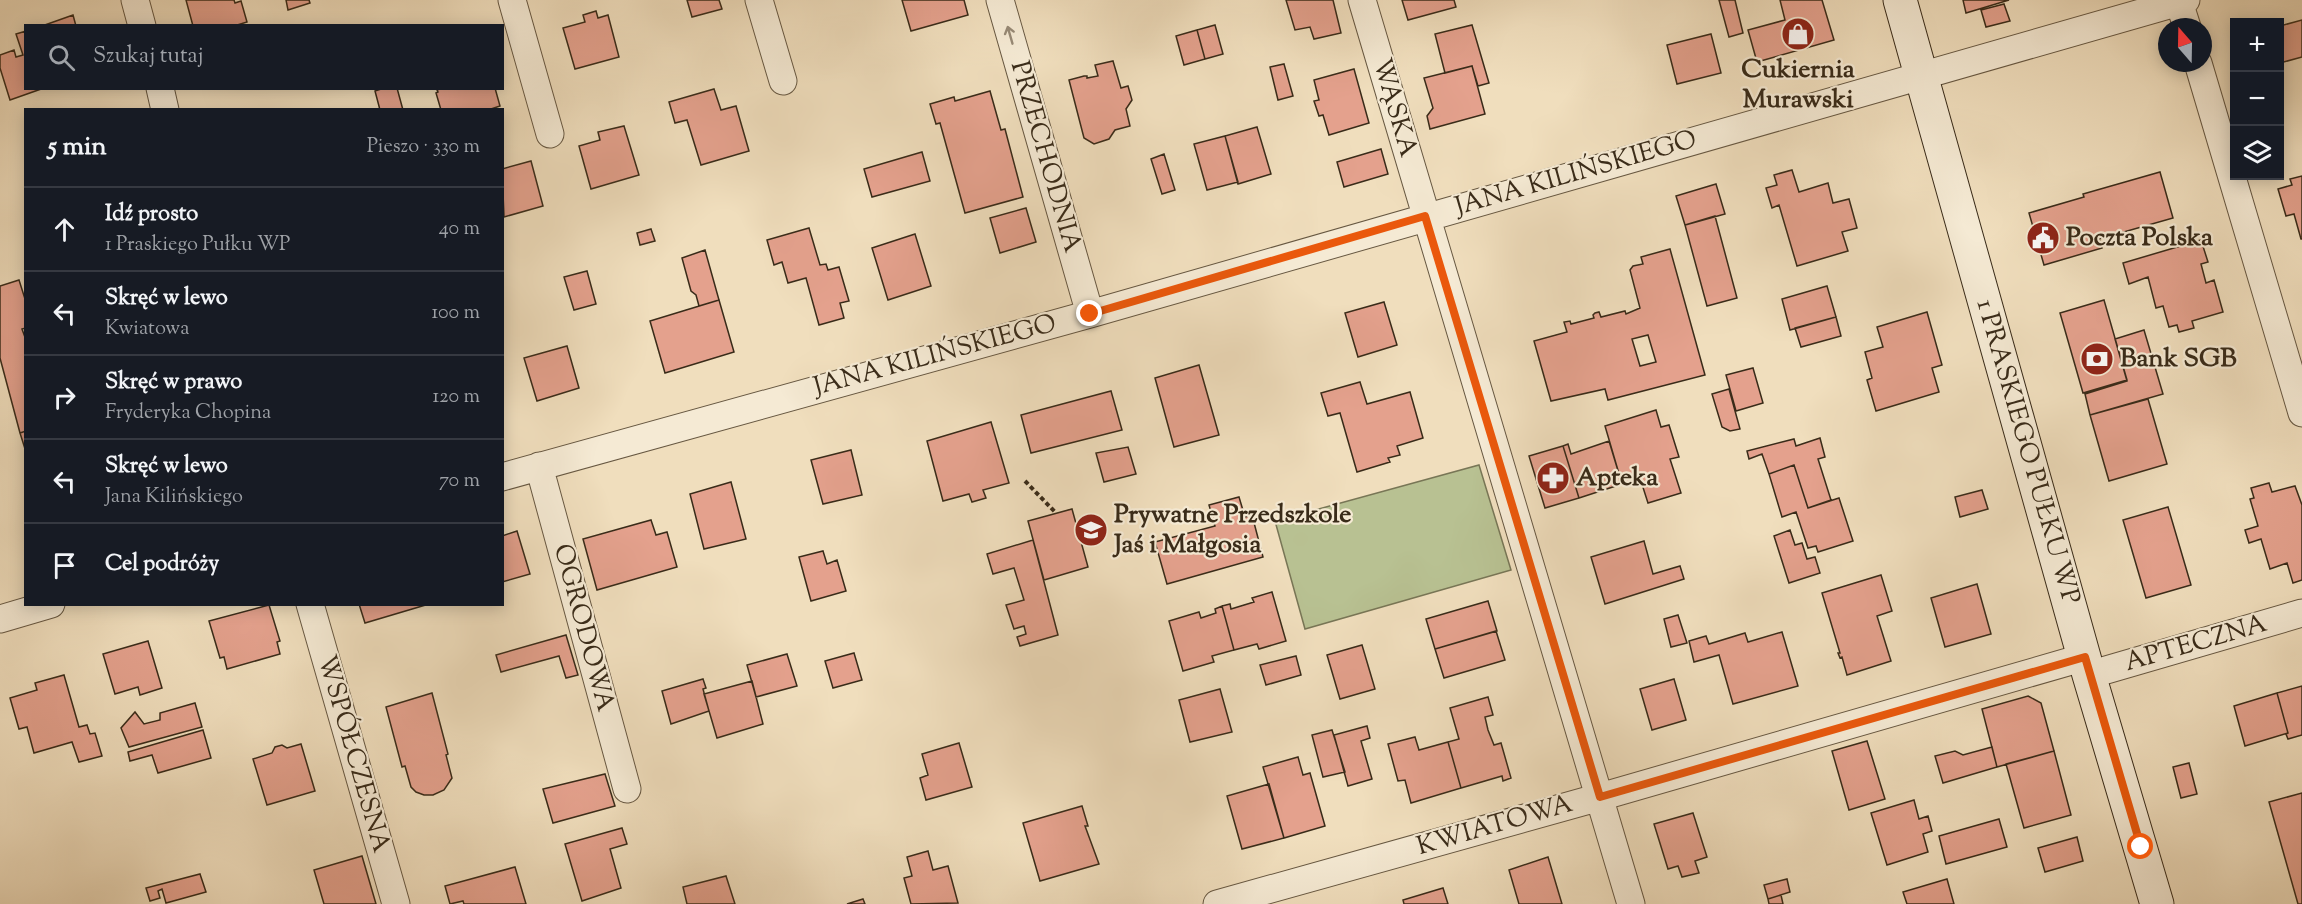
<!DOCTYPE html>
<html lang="pl">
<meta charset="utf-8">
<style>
body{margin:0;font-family:"Sorts Mill Goudy",serif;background:#20242c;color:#f1f3f6}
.controls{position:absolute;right:18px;top:18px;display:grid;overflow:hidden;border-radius:0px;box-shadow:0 3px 15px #0003}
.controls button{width:54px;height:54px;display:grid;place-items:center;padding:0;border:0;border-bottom:2px solid #363941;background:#171b24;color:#f1f3f6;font:30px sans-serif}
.compass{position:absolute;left:2158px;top:18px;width:54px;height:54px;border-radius:50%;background:#171b24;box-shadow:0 3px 15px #0003;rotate:340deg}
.stop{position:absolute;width:18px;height:18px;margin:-14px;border:4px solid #ea580c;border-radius:50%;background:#fff}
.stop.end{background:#ea580c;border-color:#fff;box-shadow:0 2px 6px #0008}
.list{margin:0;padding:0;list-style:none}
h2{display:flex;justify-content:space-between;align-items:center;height:78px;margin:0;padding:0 24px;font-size:26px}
h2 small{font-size:20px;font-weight:400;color:#9ea1a6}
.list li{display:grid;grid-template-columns:39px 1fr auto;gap:18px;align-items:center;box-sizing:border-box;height:84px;padding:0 24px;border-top:2px solid #363941}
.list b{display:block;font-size:22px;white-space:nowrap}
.list p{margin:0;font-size:20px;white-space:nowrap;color:#9ea1a6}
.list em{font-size:20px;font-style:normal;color:#9ea1a6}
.icon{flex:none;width:33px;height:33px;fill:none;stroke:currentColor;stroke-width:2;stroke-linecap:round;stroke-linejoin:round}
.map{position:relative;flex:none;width:2302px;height:904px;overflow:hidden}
.search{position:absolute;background:#171b24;box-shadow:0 3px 15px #0003;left:24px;top:24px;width:480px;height:66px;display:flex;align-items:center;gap:15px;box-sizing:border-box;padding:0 21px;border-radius:0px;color:#9ea1a6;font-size:22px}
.panel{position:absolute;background:#171b24;box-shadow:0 3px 15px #0003;left:24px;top:108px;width:480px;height:498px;border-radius:0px}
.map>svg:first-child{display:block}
</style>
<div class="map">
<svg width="2302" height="904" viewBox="0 0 2302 904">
<rect width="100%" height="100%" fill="#f0debd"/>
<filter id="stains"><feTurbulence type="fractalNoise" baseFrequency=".00333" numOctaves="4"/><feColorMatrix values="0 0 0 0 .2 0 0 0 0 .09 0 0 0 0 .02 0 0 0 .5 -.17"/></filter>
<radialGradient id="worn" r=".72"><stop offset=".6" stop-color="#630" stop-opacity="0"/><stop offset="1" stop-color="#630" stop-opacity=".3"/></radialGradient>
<path fill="#b8c192" stroke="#787656" stroke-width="1.5" d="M1479 465 1511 570 1305 629 1275 521Z"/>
<path fill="#e4a18d" stroke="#392b19" stroke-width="1.5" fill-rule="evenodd" d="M186 0H234L235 3 241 1 247 22 234 26H193Z
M286 0H309L310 3 288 10Z
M687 0H719L722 9 692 17Z
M902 0H964L968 15 911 31Z
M1286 0H1333L1341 33 1314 39 1310 27 1295 30Z
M1402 0H1454L1456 7 1408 20Z
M1719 0H1735L1743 33 1729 37Z
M1780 0H1822L1834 40 1757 62 1748 30 1785 20Z
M1963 0H2009L1966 13Z
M2004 4 2010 21 1986 27 1981 10Z
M596 11 598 18 608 15 619 57 575 69 563 28 585 22 583 15Z
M73 15 76 26H42Z
M2302 20V57L2280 63V26Z
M1215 25 1223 54 1205 59 1197 30Z
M1472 25 1489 83 1478 86 1472 66 1445 73 1435 34Z
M1197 30 1205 59 1184 65 1176 36Z
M26 31V88H44L10 100 0 68V55L14 50 16 57 23 55 16 34Z
M1711 34 1721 73 1677 84 1667 45Z
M1113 61 1121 88 1128 86 1132 100 1126 109 1130 126 1115 130 1109 139 1094 144 1084 138 1069 80 1084 76H1087V78L1098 76 1095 65Z
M1284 64 1293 96 1278 100 1270 67Z
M1472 66 1485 114 1430 129 1427 116 1433 108 1424 78Z
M1354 69 1369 123 1329 135 1323 115 1319 116 1314 101 1319 100 1314 80Z
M384 88H397L403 110H380L375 91Z
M442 88H495L500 106 488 110H441L436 93 438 92 437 90Z
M714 89 721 110 736 106 749 151 701 165 687 120 675 123 669 102Z
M990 91 1001 130 1005 129 1023 197 965 213 940 123 936 124 930 104 954 97 955 101Z
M624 126 639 175 591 189 579 146 600 140 598 132Z
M1257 127 1271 174 1238 184 1225 136Z
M1225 136 1238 182 1207 190 1194 144Z
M1381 149 1388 174 1344 187 1337 162Z
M922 152 930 181 872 197 864 169Z
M1164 154 1175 190 1162 194 1151 159Z
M531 161 543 206 504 217 502 169Z
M1792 170 1799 192 1828 183 1833 203 1849 199 1857 228 1842 232 1848 251 1797 266 1779 205 1772 208 1766 188 1777 185 1774 175Z
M2160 172 2173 218 2099 239 2102 248 2044 265 2029 213 2084 197 2083 194Z
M2302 176V239H2301L2294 214 2286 216 2278 189 2292 185 2290 179Z
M1716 184 1725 214 1685 225 1676 196Z
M1026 208 1036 242 1000 253 990 218Z
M1715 216 1737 298 1707 306 1685 225Z
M809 228 820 265 826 264 828 270 839 267 849 301 840 303 844 318 819 325 806 278 788 283 782 262 774 265 767 240Z
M651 229 655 241 640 245 637 233Z
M915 234 931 286 888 300 872 248Z
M2201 240 2208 262 2201 264 2206 283 2214 280 2223 312 2192 321 2194 328 2179 332 2177 325 2169 327 2163 306 2156 308 2148 277 2129 284 2123 263Z
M1670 249 1705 375 1608 400 1605 389 1551 401 1534 341 1567 332 1564 322 1570 321 1571 324 1594 318 1593 315 1595 313 1599 312 1601 317 1625 311 1626 314 1640 308 1630 270 1633 266 1643 264 1641 257ZM1648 335 1656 362 1640 366 1632 339Z
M705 250 719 300 699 306 696 295 691 291 682 258Z
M587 271 596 304 574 310 564 277Z
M19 280 26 302V328L22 329 26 340V431L20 433 0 358V286Z
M1827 286 1836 317 1790 330 1782 299Z
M719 300 734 352 665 373 650 321Z
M2104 300 2127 380 2083 393 2060 313Z
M1384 302 1397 345 1358 357 1345 313Z
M1927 312 1942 365 1932 368 1939 392 1876 411 1867 380 1872 378 1865 352 1883 347 1877 327Z
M1836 317 1841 336 1801 347 1795 328Z
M2144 330 2163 394 2090 415 2085 394 2127 381 2115 339Z
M567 346 579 388 537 401 524 358Z
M1199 365 1219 435 1174 447 1155 378Z
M1753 368 1763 403 1736 411 1726 375Z
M1360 382 1367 404 1410 392 1423 438 1397 446 1400 455 1388 458 1390 462 1357 472 1340 413 1328 416 1321 393Z
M1729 389 1740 429 1730 431 1722 427 1712 394Z
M1111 391 1122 430 1031 453 1021 415Z
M2148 399 2167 464 2109 481 2090 415Z
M1656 410 1661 427 1669 425 1679 457 1670 459 1681 493 1648 503 1640 478 1622 484 1605 426Z
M991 422 1009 483 983 490 986 498 972 502 969 494 943 501 927 441Z
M26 431V452L20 433Z
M1820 438 1825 457 1818 459 1831 500 1808 508 1794 465 1769 474 1762 454 1749 459 1747 451 1794 439 1796 446Z
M1609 441 1622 484 1579 498 1563 446 1568 444 1571 454Z
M1563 446 1579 498 1545 508 1529 456Z
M1128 447 1136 474 1104 482 1096 453Z
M851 450 862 495 823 504 811 460Z
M1794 465 1808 508 1839 498 1853 541 1818 552 1816 546 1808 548 1796 512 1782 517 1769 474Z
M731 482 746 539 704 549 690 494Z
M2269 483 2272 492 2295 486 2302 505V580L2293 583 2287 563 2270 569 2261 539 2249 543 2245 530 2258 526 2250 499 2254 498 2251 488Z
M1982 490 1988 509 1960 517 1955 497Z
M1239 497 1245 517 1252 515 1263 557 1167 584 1155 542 1215 526 1209 505Z
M2168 507 2191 585 2146 598 2123 520Z
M1072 509 1088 567 1044 580 1028 521Z
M651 520 656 535 667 532 677 567 597 590 583 539Z
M1790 530 1795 545 1802 543 1807 559 1815 557 1820 573 1789 583 1774 536Z
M517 531 530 574 502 582V536Z
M1033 540 1058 635 1020 646 1017 637 1026 634 1024 626 1014 629 1006 605 1024 600 1014 568 993 574 987 554Z
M1644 541 1653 574 1680 566 1684 579 1605 604 1591 557Z
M823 551 827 564 837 560 846 591 811 601 799 557Z
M1881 575 1892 611 1877 616 1891 661 1847 675 1842 657 1840 658 1838 653H1840L1822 593Z
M1977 584 1991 634 1945 647 1931 598Z
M1272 592 1286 641 1259 649 1257 644 1234 650 1222 606 1230 604 1231 609 1254 602 1252 598Z
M1488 601 1497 631 1435 649 1426 619Z
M359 604H429L365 623Z
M269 605 280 641 277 642 280 654 227 669 224 657 220 658 209 621Z
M1222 606 1234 650 1212 656 1214 662 1183 671 1169 621 1199 612 1201 618 1216 613 1215 609Z
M1678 615 1687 643 1671 647 1664 619Z
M1496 631 1505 660 1444 678 1435 649Z
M1782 632 1798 686 1733 704 1719 655 1694 662 1689 641 1706 636 1709 644 1745 633 1748 642Z
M566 635 578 675 566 678 559 656 501 672 496 655Z
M148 641 162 688 140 695 138 687 115 694 103 654Z
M1362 645 1375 689 1340 699 1327 655Z
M854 653 862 680 833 688 825 661Z
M787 654 797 686 756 697 747 665Z
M1296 656 1301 675 1266 685 1260 665Z
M64 675 79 727 87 725 90 734 95 733 102 756 79 762 72 742 34 753 27 727 19 729 10 698 37 690 35 683Z
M703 679 706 688 703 689 709 711 671 724 662 691Z
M1674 679 1686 720 1652 730 1640 689Z
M752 681 763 724 717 738 704 694Z
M2302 686V735L2288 739 2286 734 2288 733 2277 693Z
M1220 689 1232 732 1190 742 1179 700Z
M432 693 448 754 446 755 452 778 444 790 433 795H424L416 792 411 787 405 766 402 767 386 707Z
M2277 693 2288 733 2245 746 2234 706Z
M2028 696 2041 703 2054 751 1997 767 1982 709Z
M1488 697 1493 715 1485 717 1488 730 1494 745 1501 743 1511 778 1503 781 1502 776 1461 788 1448 742 1459 739 1450 708Z
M195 703 202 727 129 747 121 728 135 712 144 724 160 720V713Z
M1367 726 1370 738 1361 741 1372 779 1348 786 1334 735Z
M203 730 211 758 158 773 152 755 130 761 128 752Z
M1332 730 1345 772 1323 777 1312 735Z
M1415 737 1419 750 1448 742 1461 788 1411 803 1405 780 1398 781 1388 744Z
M1867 741 1885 799 1849 810 1832 751Z
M959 743 972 787 926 800 920 778 928 775 922 754Z
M301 744 315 791 267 805 253 759 272 753 275 747 282 745 287 748Z
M1992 747 1997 767 1943 783 1935 756 1955 751 1963 755Z
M2054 751 2071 815 2024 828 2006 764Z
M1298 757 1303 775 1310 773 1325 826 1284 838 1263 767Z
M2189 763 2197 794 2181 798 2173 767Z
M605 774 615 806 553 823 543 789Z
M1269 784 1284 838 1242 849 1227 796Z
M2302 793V904H2298L2269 802Z
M1914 800 1919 819 1928 816 1932 831 1923 834 1928 852 1887 865 1871 813Z
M1082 806 1088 826H1085L1099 864 1040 881 1023 823Z
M1693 813 1707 857 1695 861 1699 873 1682 877 1678 866 1668 869 1654 824Z
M1999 819 2007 847 1946 864 1939 836Z
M622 828 627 844 610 849 621 888 582 901 565 844Z
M2077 837 2083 861 2045 872 2038 848Z
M928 851 933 870 948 866 958 903 911 904 904 878 912 876 907 857Z
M362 856 376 904H324L314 870Z
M1548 857 1562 904H1519L1509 870Z
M515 867 526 904H464L463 901 450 904 445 886Z
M200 874 206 892 166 903 162 889 158 891 160 898 150 901 146 888Z
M726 876 735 904H687L683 887Z
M1787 879 1790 892 1768 899 1764 885Z
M1947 879 1954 904H1907L1903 892Z
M1443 888 1448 904H1404L1403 900Z
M1781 895 1783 904H1769L1768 899Z
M863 899 865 904H847Z"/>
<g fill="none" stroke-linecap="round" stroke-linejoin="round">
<g stroke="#675842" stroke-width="29">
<path id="street" d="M135 0 142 26
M512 0 550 134
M759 0 783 81
M1000 0 1090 314
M1362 0 1631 904
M2179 2 2187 27
M2198 63 2302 413
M160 88 165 110
M539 466 627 789
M502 477 1090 314 2186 0
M310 604 396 904
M0 619 51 604
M2089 675 2302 613
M1217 904 1600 797 2085 657"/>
</g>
<g stroke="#392b19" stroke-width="35">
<path id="secondary" d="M1900 0 2089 675 2157 904"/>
</g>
<path stroke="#392b19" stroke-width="4" stroke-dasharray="4.5 3" stroke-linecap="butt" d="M1025 481 1056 513"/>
<use href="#street" stroke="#f5ead4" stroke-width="27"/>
<use href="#secondary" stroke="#f5ead4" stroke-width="33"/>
</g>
<defs><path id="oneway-shaft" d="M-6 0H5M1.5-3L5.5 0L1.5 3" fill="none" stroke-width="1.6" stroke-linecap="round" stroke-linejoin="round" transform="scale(1.5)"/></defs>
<use stroke="#978a76" href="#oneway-shaft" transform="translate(1010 35) rotate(-106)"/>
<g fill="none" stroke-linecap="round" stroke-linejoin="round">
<path stroke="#ea580c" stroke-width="8" d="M1090 314 1425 216 1600 797 2085 657 2141 847"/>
</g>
<defs>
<g id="shop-disc" transform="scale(1.725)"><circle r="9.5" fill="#8f2418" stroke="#f5ead4"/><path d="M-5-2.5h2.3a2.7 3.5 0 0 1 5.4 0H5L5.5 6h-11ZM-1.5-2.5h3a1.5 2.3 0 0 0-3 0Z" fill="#fff"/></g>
<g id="civic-disc" transform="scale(1.725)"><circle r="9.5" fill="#8f2418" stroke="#f5ead4"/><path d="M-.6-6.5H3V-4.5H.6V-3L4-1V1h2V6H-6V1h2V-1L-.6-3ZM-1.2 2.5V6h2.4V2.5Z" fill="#fff"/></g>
<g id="bank-disc" transform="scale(1.725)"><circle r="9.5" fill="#8f2418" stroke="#f5ead4"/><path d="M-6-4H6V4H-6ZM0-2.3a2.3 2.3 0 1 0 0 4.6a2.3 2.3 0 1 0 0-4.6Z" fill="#fff"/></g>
<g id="pharmacy-disc" transform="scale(1.725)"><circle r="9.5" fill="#8f2418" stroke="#f5ead4"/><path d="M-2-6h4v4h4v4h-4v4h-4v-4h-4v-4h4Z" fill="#fff"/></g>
<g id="school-disc" transform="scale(1.725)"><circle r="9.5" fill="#8f2418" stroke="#f5ead4"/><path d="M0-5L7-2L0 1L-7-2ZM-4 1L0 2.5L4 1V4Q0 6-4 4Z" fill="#fff"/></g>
</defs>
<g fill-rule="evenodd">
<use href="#shop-disc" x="1798" y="34"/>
<use href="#civic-disc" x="2043" y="238"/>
<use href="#bank-disc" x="2097" y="359"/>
<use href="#pharmacy-disc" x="1553" y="478"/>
<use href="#school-disc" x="1091" y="530"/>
</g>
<g text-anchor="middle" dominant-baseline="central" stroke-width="4.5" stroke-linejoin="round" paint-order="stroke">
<g font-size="26" font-weight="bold" fill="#392b19" stroke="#f5ead4" text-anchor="start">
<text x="1798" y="70" text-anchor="middle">Cukiernia<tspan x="1798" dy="30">Murawski</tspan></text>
<text x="2066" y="238">Poczta Polska</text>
<text x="2120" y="359">Bank SGB</text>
<text x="1576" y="478">Apteka</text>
<text x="1114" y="515">Prywatne Przedszkole<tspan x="1114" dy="30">Jaś i Małgosia</tspan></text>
</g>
<g font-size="26" fill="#392b19" stroke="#f5ead4">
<text transform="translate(1394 108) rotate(74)">WĄSKA</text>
<text transform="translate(1045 157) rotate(74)">PRZECHODNIA</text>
<text transform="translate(1576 174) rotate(-16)">JANA KILIŃSKIEGO</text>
<text transform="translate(935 356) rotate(-15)">JANA KILIŃSKIEGO</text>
<text transform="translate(2027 452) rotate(74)">1 PRASKIEGO PUŁKU WP</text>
<text transform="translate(583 628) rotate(75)">OGRODOWA</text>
<text transform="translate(2196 644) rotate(-16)">APTECZNA</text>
<text transform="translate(353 754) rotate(74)">WSPÓŁCZESNA</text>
<text transform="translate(1495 826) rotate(-16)">KWIATOWA</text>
</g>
</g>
<rect width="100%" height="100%" filter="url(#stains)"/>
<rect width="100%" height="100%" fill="url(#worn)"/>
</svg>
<div class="controls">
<button>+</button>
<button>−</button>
<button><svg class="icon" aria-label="layers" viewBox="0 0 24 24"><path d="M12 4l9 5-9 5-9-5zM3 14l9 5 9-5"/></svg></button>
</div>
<svg class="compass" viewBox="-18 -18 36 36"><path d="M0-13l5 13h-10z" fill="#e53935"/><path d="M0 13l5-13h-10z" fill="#9ea1a6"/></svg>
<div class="stop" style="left:2141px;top:847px"></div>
<div class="stop end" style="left:1090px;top:314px"></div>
<div class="search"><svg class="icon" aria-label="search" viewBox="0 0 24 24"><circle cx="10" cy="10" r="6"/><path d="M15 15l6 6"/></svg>Szukaj tutaj</div>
<section class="panel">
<h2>5 min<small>Pieszo · 330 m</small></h2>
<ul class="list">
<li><svg class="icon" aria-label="ahead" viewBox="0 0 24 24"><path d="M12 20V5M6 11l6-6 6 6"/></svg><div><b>Idź prosto</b><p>1 Praskiego Pułku WP</p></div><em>40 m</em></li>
<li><svg class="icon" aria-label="left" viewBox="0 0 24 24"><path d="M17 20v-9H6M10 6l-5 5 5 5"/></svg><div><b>Skręć w lewo</b><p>Kwiatowa</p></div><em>100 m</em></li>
<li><svg class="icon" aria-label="right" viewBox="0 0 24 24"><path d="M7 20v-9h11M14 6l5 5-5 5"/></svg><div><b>Skręć w prawo</b><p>Fryderyka Chopina</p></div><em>120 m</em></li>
<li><svg class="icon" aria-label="left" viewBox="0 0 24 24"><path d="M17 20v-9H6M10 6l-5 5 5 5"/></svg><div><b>Skręć w lewo</b><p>Jana Kilińskiego</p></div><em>70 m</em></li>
<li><svg class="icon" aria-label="arrive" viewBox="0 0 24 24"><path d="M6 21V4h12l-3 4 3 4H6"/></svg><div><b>Cel podróży</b></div></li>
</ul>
</section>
</div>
